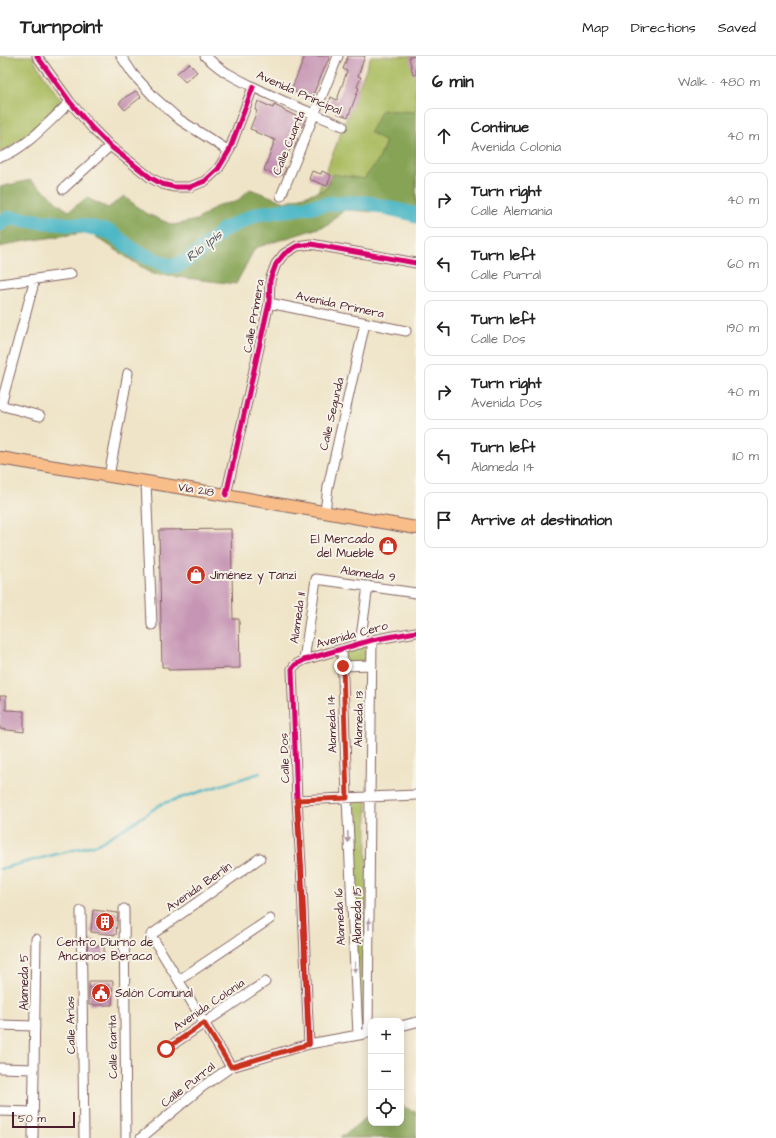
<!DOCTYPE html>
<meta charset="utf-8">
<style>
body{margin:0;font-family:"Architects Daughter",sans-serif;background:#f2f2f2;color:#222}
.controls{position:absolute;right:12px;bottom:12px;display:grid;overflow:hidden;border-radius:8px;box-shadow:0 2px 10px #0003}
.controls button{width:36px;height:36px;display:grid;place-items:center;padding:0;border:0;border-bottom:1px solid #e0e0e0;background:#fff;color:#222;font:20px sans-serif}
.scale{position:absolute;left:12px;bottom:10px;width:63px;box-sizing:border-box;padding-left:4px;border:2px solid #4a1f2b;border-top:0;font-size:11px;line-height:14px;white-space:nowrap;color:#4a1f2b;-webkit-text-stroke:3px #f7f3e8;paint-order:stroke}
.stop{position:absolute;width:12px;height:12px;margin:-9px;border:3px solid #c8321e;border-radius:50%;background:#fff}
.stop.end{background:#c8321e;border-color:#fff;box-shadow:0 1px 4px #0008}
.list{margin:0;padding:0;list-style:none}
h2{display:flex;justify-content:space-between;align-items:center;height:52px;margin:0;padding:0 16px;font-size:17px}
h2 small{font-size:13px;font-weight:400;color:#767676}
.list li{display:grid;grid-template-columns:26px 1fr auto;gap:12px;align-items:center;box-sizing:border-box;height:56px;margin:0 8px 8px;padding:0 8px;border:1px solid #e0e0e0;border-radius:8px}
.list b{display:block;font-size:15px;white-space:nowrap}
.list p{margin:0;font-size:13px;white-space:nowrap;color:#767676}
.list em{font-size:13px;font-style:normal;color:#767676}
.icon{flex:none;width:22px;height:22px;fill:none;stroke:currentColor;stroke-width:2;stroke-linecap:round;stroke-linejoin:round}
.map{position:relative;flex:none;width:416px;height:1082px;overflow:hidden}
header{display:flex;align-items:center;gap:24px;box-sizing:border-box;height:56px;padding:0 20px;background:#fff;border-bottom:1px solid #e0e0e0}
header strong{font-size:19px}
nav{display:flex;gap:22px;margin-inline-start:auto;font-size:14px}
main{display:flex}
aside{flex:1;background:#fff}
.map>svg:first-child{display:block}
</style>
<header>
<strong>Turnpoint</strong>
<nav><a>Map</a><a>Directions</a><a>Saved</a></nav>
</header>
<main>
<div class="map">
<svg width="416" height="1082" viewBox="0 0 416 1082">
<rect width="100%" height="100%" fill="#f7f3e8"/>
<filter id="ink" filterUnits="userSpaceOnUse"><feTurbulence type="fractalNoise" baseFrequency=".025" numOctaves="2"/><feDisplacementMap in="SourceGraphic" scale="8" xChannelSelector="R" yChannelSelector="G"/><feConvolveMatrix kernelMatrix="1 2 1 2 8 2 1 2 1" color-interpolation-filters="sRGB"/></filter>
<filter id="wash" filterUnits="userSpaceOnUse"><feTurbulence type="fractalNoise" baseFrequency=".012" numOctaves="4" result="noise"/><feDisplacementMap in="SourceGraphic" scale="16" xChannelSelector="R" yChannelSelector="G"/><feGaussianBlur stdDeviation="0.9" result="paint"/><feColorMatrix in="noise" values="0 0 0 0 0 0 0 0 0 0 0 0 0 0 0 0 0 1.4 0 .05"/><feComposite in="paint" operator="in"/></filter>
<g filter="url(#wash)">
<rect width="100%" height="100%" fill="#efe4c7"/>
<path fill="#aabc60" stroke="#7a6e46" d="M0 0H33L35 6 62 46 27 80 4 95 0 96Z
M371 0H416V152L315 143Z
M371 588 370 607 344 609V595Z
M367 744 366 957 359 959 349 745Z"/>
<path fill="#87a456" stroke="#686240" d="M382 54 416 56V164L381 156 344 154 328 169 255 192 236 228 152 218 89 176 20 186 0 191V131L30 124 49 138 56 146 69 155 87 142 108 152 124 140 145 157 173 169 197 164 218 149 236 146 250 133 285 146 326 133 332 118 364 123 379 103 386 86 370 76Z
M401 1050 416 1056V1082H340L371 1058V1067H401Z"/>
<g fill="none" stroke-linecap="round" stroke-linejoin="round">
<path stroke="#49b6c5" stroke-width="2.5" d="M0 813 53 799 98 788 138 764 161 748 260 717"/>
<path stroke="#49b6c5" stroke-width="15" d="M0 168 8 162 85 170 110 176 136 196 169 210 179 209 196 199 223 174 257 158 336 147H368L413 158 416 160"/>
</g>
<g id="blocks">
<path fill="#c694b4" d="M305 0H330L311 43 291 34Z
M348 0H365L358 20 361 21 357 31 359 32 348 61 337 57 338 54 328 50 331 41 337 44 347 15 343 13Z
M416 0V19H413L409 1Z
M189 7 197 16 185 26 177 17Z
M136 35 141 41 125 54 119 47 127 40Z
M258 45 273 52 274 49 283 53V54L305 64 302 71 297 69 291 81 298 83 294 92 291 91 283 110V111L286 112 283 119 280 118 279 120 264 114 275 84 255 76 256 75 250 73 257 55 255 54Z
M312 115 321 118 322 115 331 119 327 130 309 123Z
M231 473 233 563H239L240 612 168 614V611H162L159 474Z
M0 640H6V654L24 655V676L0 673Z
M93 854 118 857 116 879 91 876Z
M87 883H92V890H104V901H88Z
M89 925H113L112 949H89Z"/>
</g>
</g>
<g filter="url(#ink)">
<use href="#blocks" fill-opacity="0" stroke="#846462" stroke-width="1"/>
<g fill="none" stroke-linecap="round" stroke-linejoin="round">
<g stroke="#846462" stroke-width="11">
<path id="minor" d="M37 0 70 46 93 73 110 90 151 122 162 128 174 131H190L205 125 218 113 229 95 253 31
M121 0 133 18 154 41 180 64 229 95
M205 0C212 6 219 12 227 17 264 38 304 54 343 70
M0 101C22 96 53 62 70 46
M63 133 110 90
M281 140 338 0
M0 228 71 218
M269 247 406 275
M0 349 40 360
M1 349 35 223
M109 420 128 317
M146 426 152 569
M226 439 269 247 270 224 276 208 284 198 297 190 311 188 416 207
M325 456 328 431 365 267
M360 588 368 530
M342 593 347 742 358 979
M304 604 316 523 416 537
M343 610 372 609
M297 744 416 739
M124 853 126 1082
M81 855 84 1082
M179 924 270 863
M0 969 35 970
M401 970 416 966
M368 977 370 741 372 584
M309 988 301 809 297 744 292 613 295 609 304 604 372 584 416 576
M166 993 265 926
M231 1011 151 879 260 802
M0 1012 34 1013
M0 1055 33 1056
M33 1082 36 883
M141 1082 202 1031 231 1011 309 988 364 978"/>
</g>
<g stroke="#846462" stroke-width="14">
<path id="major" d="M0 402 226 439 416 472"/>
</g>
<use href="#minor" stroke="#fff" stroke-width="9"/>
<use href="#major" stroke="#f8bd88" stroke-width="12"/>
<g stroke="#f7f3e8" stroke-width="8">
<path id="cycleway" d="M37 0 70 46 93 73 110 90 151 122 162 128 174 131H190L205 125 218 113 229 95 253 31
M226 439 269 247 270 224 276 208 284 198 297 190 311 188 416 207
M309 988 301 809 297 744 292 613 295 609 304 604 372 584 416 576"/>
</g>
<use href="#cycleway" stroke="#d6006c" stroke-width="5"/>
</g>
<defs><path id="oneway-solid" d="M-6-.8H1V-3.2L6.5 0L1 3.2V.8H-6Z"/></defs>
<g fill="#ae9aa0">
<use href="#oneway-solid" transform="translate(348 781) rotate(87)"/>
<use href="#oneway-solid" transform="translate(369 868) rotate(-90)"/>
<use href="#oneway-solid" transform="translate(355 911) rotate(87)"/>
</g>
</g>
<g fill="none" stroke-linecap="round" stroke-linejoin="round" filter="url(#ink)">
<path stroke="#c8321e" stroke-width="5" d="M166 993 204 967 231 1011 309 988 301 809 297 744 347 742 343 610"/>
</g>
<defs>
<g id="shop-disc" transform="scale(1)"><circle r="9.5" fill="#c8321e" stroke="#f7f3e8"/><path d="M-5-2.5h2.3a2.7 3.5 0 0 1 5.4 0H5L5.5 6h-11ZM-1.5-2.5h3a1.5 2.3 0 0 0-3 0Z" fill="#fff"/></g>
<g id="building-disc" transform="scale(1)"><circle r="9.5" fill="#c8321e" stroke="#f7f3e8"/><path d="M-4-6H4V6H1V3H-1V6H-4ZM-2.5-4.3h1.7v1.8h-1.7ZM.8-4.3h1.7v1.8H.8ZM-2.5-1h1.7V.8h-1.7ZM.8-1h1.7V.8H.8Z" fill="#fff"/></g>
<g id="civic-disc" transform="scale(1)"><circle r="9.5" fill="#c8321e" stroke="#f7f3e8"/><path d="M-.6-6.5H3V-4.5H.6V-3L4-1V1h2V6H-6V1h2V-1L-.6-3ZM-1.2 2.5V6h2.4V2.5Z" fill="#fff"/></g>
</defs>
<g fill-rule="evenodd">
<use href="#shop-disc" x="388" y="490"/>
<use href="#shop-disc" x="196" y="519"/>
<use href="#building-disc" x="105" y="866"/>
<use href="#civic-disc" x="101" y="937"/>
</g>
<g text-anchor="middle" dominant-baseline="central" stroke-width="4" stroke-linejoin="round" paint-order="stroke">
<g font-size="12" fill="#4a1f2b" stroke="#f7f3e8">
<text transform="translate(299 37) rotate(24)">Avenida Principal</text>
<text transform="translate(289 87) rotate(-68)">Calle Cuarta</text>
<text transform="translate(340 249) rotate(12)">Avenida Primera</text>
<text transform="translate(254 260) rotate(-80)">Calle Primera</text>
<text transform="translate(332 358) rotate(-77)">Calle Segunda</text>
<text transform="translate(196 434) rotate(9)">Vía 218</text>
<text transform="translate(368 518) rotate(8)">Alameda 9</text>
<text transform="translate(298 562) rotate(-82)">Alameda 11</text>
<text transform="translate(352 579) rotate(-15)">Avenida Cero</text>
<text transform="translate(359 663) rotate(-89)">Alameda 13</text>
<text transform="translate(332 668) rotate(-92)">Alameda 14</text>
<text transform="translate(285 702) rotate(-92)">Calle Dos</text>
<text transform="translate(199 831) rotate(-35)">Avenida Berlín</text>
<text transform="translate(357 859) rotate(-90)">Alameda 15</text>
<text transform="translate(340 861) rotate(-93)">Alameda 16</text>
<text transform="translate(24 926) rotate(-90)">Alameda 5</text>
<text transform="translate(209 949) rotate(-34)">Avenida Colonia</text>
<text transform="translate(71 969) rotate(-91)">Calle Arias</text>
<text transform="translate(113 991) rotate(-91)">Calle Garita</text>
<text transform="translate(188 1029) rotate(-38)">Calle Purral</text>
</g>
<g font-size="12" fill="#4a1f2b" stroke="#f7f3e8" text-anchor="start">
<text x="374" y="483" text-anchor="end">El Mercado<tspan x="374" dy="14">del Mueble</tspan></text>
<text x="210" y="519">Jiménez y Tanzi</text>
<text x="105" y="886" text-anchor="middle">Centro Diurno de<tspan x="105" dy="14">Ancianos Beraca</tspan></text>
<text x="115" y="937">Salón Comunal</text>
</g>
<g font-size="13" font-style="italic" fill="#4a5461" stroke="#f7f3e8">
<text transform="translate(204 190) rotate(-38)">Río Ipís</text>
</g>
</g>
</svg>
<div class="controls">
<button>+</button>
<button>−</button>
<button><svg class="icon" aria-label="locate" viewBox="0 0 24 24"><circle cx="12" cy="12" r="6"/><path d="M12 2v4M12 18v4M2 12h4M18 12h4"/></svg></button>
</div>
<div class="scale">50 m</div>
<div class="stop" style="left:166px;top:993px"></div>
<div class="stop end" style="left:343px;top:610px"></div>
</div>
<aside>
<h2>6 min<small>Walk · 480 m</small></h2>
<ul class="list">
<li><svg class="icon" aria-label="ahead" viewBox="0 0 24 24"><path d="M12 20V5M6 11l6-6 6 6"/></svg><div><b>Continue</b><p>Avenida Colonia</p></div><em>40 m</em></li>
<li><svg class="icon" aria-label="right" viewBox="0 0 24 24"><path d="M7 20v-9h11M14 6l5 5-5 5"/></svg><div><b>Turn right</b><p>Calle Alemania</p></div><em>40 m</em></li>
<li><svg class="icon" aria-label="left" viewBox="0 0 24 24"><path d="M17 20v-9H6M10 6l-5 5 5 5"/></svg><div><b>Turn left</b><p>Calle Purral</p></div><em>60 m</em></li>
<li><svg class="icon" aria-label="left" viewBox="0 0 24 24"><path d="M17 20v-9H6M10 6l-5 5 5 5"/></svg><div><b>Turn left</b><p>Calle Dos</p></div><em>190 m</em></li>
<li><svg class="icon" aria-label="right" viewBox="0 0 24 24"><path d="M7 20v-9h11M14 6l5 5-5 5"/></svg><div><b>Turn right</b><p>Avenida Dos</p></div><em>40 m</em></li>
<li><svg class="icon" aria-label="left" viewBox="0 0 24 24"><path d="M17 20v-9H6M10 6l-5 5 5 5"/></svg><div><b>Turn left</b><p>Alameda 14</p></div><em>110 m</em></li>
<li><svg class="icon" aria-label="arrive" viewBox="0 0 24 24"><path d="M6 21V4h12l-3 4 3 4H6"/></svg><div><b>Arrive at destination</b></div></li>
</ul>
</aside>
</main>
